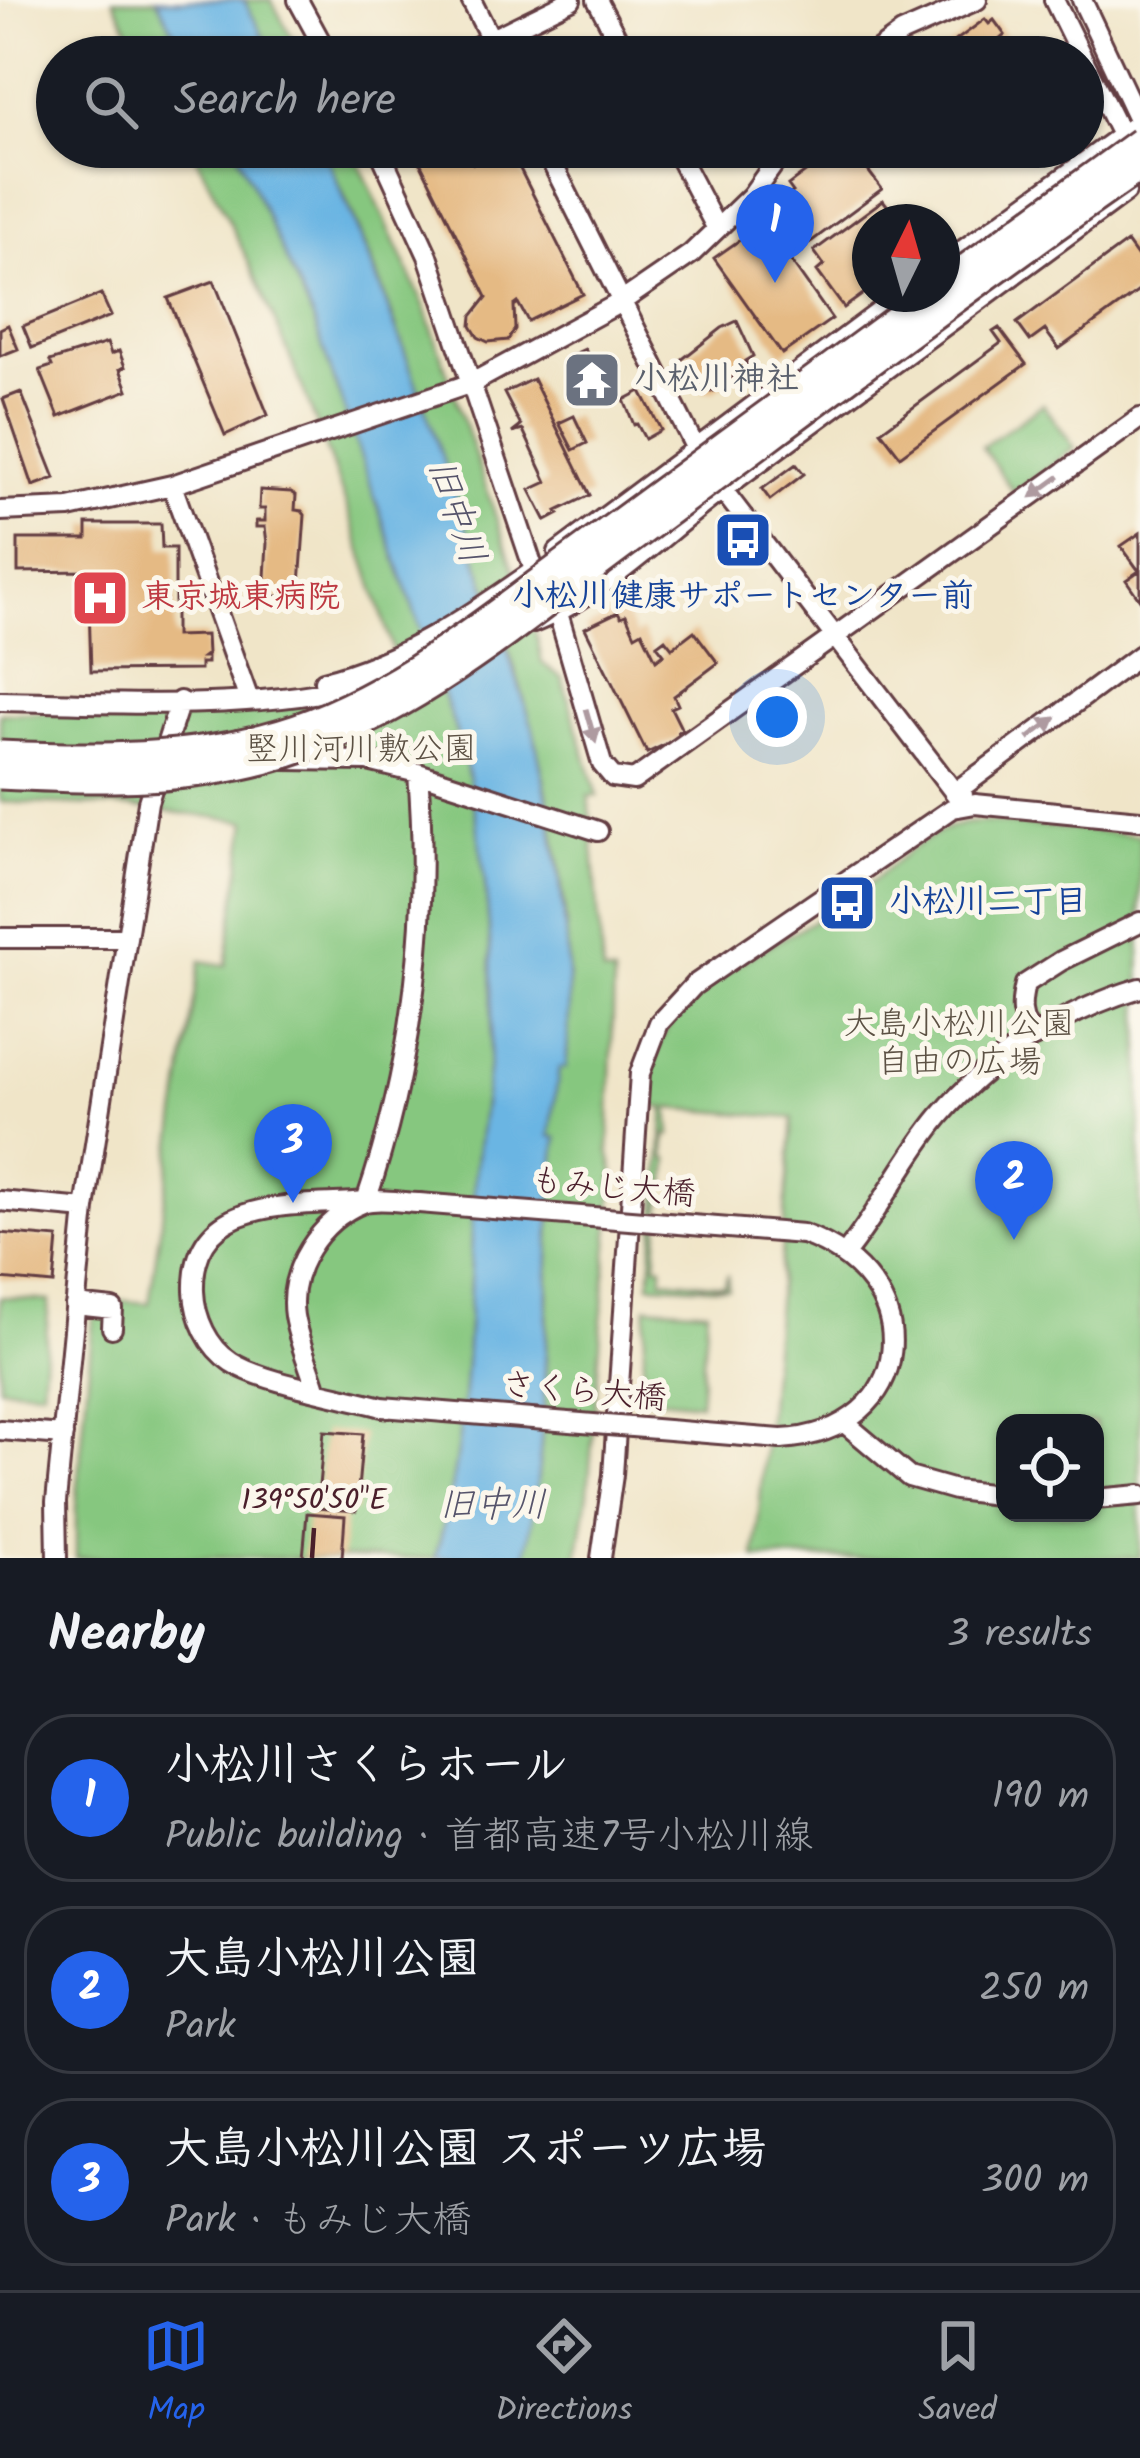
<!DOCTYPE html>
<meta charset="utf-8">
<style>
body{margin:0;font-family:Kalam,"Klee One",sans-serif;background:#20242c;color:#f1f3f6}
.controls{position:absolute;right:36px;bottom:36px;display:grid;overflow:hidden;border-radius:24px;box-shadow:0 3px 9px #0004}
.controls button{width:108px;height:108px;display:grid;place-items:center;padding:0;border:0;border-bottom:3px solid #363941;background:#171b24;color:#f1f3f6;font:60px sans-serif}
.compass{position:absolute;left:852px;top:204px;width:108px;height:108px;border-radius:50%;background:#171b24;box-shadow:0 3px 9px #0004;rotate:5deg}
.you{position:absolute;left:777px;top:717px;width:42px;height:42px;margin:-30px;border:9px solid #fff;border-radius:50%;background:#1a73e8;box-shadow:0 0 0 18px #1a73e833}
.badge{display:grid;place-items:center;width:78px;height:78px;border-radius:50%;background:#2563eb;color:#fff;font-size:39px;font-weight:700}
.pin{position:absolute;translate:-50% -99px;filter:drop-shadow(0 3px 6px #0008)}
.pin::after{content:'';position:absolute;top:63px;width:42px;height:36px;background:inherit;clip-path:polygon(0 0,100% 0,50% 100%)}
.list{margin:0;padding:0;list-style:none}
h2{display:flex;justify-content:space-between;align-items:center;height:156px;margin:0;padding:0 48px;font-size:51px}
h2 small{font-size:39px;font-weight:400;color:#9ea1a6}
.list li{display:grid;grid-template-columns:78px 1fr auto;gap:36px;align-items:center;box-sizing:border-box;height:168px;margin:0 24px 24px;padding:0 24px;border:3px solid #363941;border-radius:48px}
.list b{display:block;font-size:45px;white-space:nowrap}
.list p{margin:0;font-size:39px;white-space:nowrap;color:#9ea1a6}
.list em{font-size:39px;font-style:normal;color:#9ea1a6}
.icon{flex:none;width:66px;height:66px;fill:none;stroke:currentColor;stroke-width:2;stroke-linecap:round;stroke-linejoin:round}
.map{position:relative;flex:none;width:1140px;height:1558px;overflow:hidden}
.search{position:absolute;background:#171b24;box-shadow:0 3px 9px #0004;left:36px;right:36px;top:36px;height:132px;display:flex;align-items:center;gap:30px;box-sizing:border-box;padding:0 42px;border-radius:66px;color:#9ea1a6;font-size:45px}
.sheet{height:732px;background:#171b24}
nav{display:flex;justify-content:space-around;align-items:center;box-sizing:border-box;height:168px;border-top:3px solid #363941;background:#171b24;font-size:33px;color:#9ea1a6}
nav a{display:grid;justify-items:center;gap:6px}
nav .on{color:#2563eb}
.map>svg:first-child{display:block}
</style>
<div class="map">
<svg width="1140" height="1558" viewBox="0 0 1140 1558">
<rect width="100%" height="100%" fill="#fbf7ec"/>
<filter id="ink" filterUnits="userSpaceOnUse"><feTurbulence type="fractalNoise" baseFrequency=".00833" numOctaves="2"/><feDisplacementMap in="SourceGraphic" scale="24" xChannelSelector="R" yChannelSelector="G"/><feConvolveMatrix kernelMatrix="1 2 1 2 8 2 1 2 1" color-interpolation-filters="sRGB"/></filter>
<filter id="wash" filterUnits="userSpaceOnUse"><feTurbulence type="fractalNoise" baseFrequency=".004" numOctaves="4" result="noise"/><feDisplacementMap in="SourceGraphic" scale="48" xChannelSelector="R" yChannelSelector="G"/><feGaussianBlur stdDeviation="2.7" result="paint"/><feColorMatrix in="noise" values="0 0 0 0 0 0 0 0 0 0 0 0 0 0 0 0 0 1.4 0 .05"/><feComposite in="paint" operator="in"/></filter>
<g filter="url(#wash)">
<rect width="100%" height="100%" fill="#f0e5c8"/>
<path fill="#86c77f" stroke="#687355" stroke-width="3" fill-rule="evenodd" d="M113 0H157L187 57H143Z
M244 0H271L303 57H274Z
M191 147H235L313 319 461 746C484 833 498 971 489 1062 485 1104 477 1146 474 1188 468 1313 470 1436 435 1558H76V1507L95 1299 149 1303 200 961 226 965 247 821 128 807 0 802V713H244L306 703 400 675C348 494 280 313 191 147Z
M321 147H352L425 308 538 641 542 663 562 678 598 796H589L603 974 614 975 609 1151 614 1171 588 1493 578 1558H525C554 1420 543 1277 556 1138L549 1137 559 1067H566C576 958 560 838 533 732 512 647 477 563 449 480 410 368 375 253 321 147Z
M1043 404 1075 448 1014 493 982 447Z
M987 822 1140 835V1558H755L793 1118 669 1108 671 1135H666L665 1158 669 1159 667 1183H663L656 1265 662 1266V1279L724 1285 728 1274V1288L650 1284 665 1108 647 1106C650 1071 656 1038 680 1011 721 966 784 939 836 908 877 884 911 838 959 825 967 822 978 823 987 822ZM1005 1423H1095V1513H1005Z
M0 1297 49 1301 42 1390 0 1387Z
M647 1306 707 1310 700 1403 641 1397Z"/>
<path fill="#6bb5e3" stroke="#5a6a87" stroke-width="3" d="M157 0H244L274 57H187Z
M235 147H321L328 160C408 345 470 537 533 728 556 838 576 955 566 1068H559L550 1136 557 1138C541 1277 554 1420 525 1558H435C470 1436 468 1313 474 1188 477 1146 485 1104 489 1062 498 971 484 833 461 746L313 319Z"/>
<g id="blocks">
<path fill="#e5ba84" d="M985 19 989 24 994 20 1005 35 999 40 1004 47 991 57H921L946 48Z
M419 147H465L473 163 486 155 470 147 510 149 583 294 528 321 518 303 514 306 515 329 508 340 488 342 478 337 471 326 472 316 487 297 414 150Z
M820 147H869L857 156 882 189 804 247 794 233 799 229 779 203 793 192 788 185 827 156Z
M883 200 900 222H870V289L844 308 817 271 824 265 814 251Z
M764 223 832 319 782 354 714 258Z
M1127 242 1140 260V290L1059 349 1045 330 1030 341 1017 323Z
M214 281 268 415 225 435 168 298Z
M101 294 111 316 32 348 23 326Z
M737 321 753 356 745 361 748 365 714 391H704L700 386 694 389 686 377 690 373 680 361 722 328Z
M8 325 18 349 0 356V329Z
M999 328 1026 364 900 456 881 431 1001 343 993 332Z
M107 343 111 354 119 351 125 367 120 369 128 390 59 417 40 370 52 366 50 361Z
M585 349 591 362 598 358 609 383 594 396 591 391 587 393 573 371 579 368 572 355Z
M533 379 590 495 557 511 559 514 546 521 530 490 547 482 523 430 512 433 521 426 504 393Z
M641 391 661 430 645 439 637 424 634 425 624 400Z
M21 392 55 478 33 486 3 399Z
M574 416 587 443 573 450 559 423Z
M796 464 804 474 770 500 762 489Z
M260 490 291 492 296 495 295 510 302 511 305 515 299 598 264 595 267 543 265 527H256V521H265V509H259Z
M87 524H161L162 548H175V636L206 635 207 654 203 657H207V663H200V670L91 671 88 571 18 572V539H87Z
M1140 533V600L1126 580 1139 571 1121 546Z
M618 612 621 617 626 615 635 635 642 631 656 660 664 654 657 645 665 639 672 648 694 631 718 663 674 696 678 705 671 708 682 730 678 732 680 737 647 753 585 628Z
M0 1233 58 1238 54 1284 0 1279Z
M324 1431 363 1434 356 1511 317 1508Z
M307 1513 345 1516 342 1558H303Z"/>
</g>
</g>
<g filter="url(#ink)">
<use href="#blocks" fill-opacity="0" stroke="#633d43" stroke-width="3"/>
<g fill="none" stroke-linecap="round" stroke-linejoin="round">
<g stroke="#633d43" stroke-width="24">
<path id="minor" d="M298 0 329 57
M471 0 500 57
M597 0 627 57
M1054 0 1082 57
M1082 0 1140 123
M455 57 571 0
M869 57 902 33 977 0
M1083 59 1124 141
M378 147 428 256 534 570
M544 147 695 447 722 489 964 805
M674 147 717 229
M942 265 1140 122
M172 485 249 700
M0 511 69 508 172 485 472 383 621 302 691 254 751 196 786 147
M558 552 903 294
M558 613 602 764 613 777 634 780 1140 418
M533 623C605 595 664 532 727 486 860 388 993 290 1126 192
M324 681C403 661 466 618 532 572
M0 701C123 703 265 713 383 679
M284 760 368 761 418 773 598 831
M964 805 962 787 1140 655
M0 938H125
M1034 1037C1019 1019 1020 1005 1025 984L1061 961 1140 922
M0 1201 85 1209
M845 1254C880 1211 904 1159 940 1116 990 1057 1066 1010 1140 988
M75 1305 113 1309 112 1328
M316 1388C309 1365 298 1340 294 1316 287 1270 320 1220 363 1203 377 1197 403 1203 419 1203
M382 1407C343 1396 261 1382 231 1362 208 1347 195 1318 194 1291 191 1192 299 1208 366 1201 413 1064 430 917 418 773
M846 1424 909 1477 955 1490 1005 1496
M0 1430 63 1435
M781 1439C917 1432 932 1280 803 1234
M1095 1499 1140 1495
M57 1558 56 1502 85 1209 148 802 180 701
M601 1558 613 1475 640 1073 659 1023 694 985 953 808 975 804 1140 820"/>
</g>
<use href="#minor" stroke="#fff" stroke-width="18"/>
<g stroke="#633d43" stroke-width="24" stroke-linecap="butt">
<path id="minor-bridge" d="M419 1203 803 1234
M382 1407 781 1439"/>
</g>
<g stroke="#633d43" stroke-width="33" stroke-linecap="butt">
<path id="highway-bridge" d="M942 286 1140 142
M0 755C94 759 190 760 281 733 394 699 491 617 584 549 700 464 815 379 931 294
M0 775C97 780 195 783 288 753 417 712 526 616 634 537 802 413 968 286 1140 167"/>
</g>
<use href="#minor-bridge" stroke="#fff" stroke-width="18"/>
<use href="#highway-bridge" stroke="#fff" stroke-width="27"/>
</g>
<defs><path id="oneway-solid" d="M-6-.8H1V-3.2L6.5 0L1 3.2V.8H-6Z" transform="scale(3)"/></defs>
<g fill="#ae9aa0">
<use href="#oneway-solid" transform="translate(1045 487) rotate(144)"/>
<use href="#oneway-solid" transform="translate(591 726) rotate(74)"/>
<use href="#oneway-solid" transform="translate(1042 728) rotate(-37)"/>
</g>
</g>
<path fill="none" stroke="#4a1f2b" stroke-width="4.5" d="M312 1558 314 1528"/>
<defs>
<g id="temple-square" transform="scale(3)"><rect x="-9" y="-9" width="18" height="18" rx="4" fill="#6b7280" stroke="#fbf7ec"/><path d="M0-6L5-2H3V0L6.5 2.5H4V6H1.5V3h-3V6H-4V2.5H-6.5L-3 0V-2H-5Z" fill="#fff"/></g>
<g id="bus-square" transform="scale(3)"><rect x="-9" y="-9" width="18" height="18" rx="4" fill="#1a4fb4" stroke="#fbf7ec"/><path d="M-5-6H5V4H4V6H2V4H-2V6H-4V4H-5ZM-3.5-4V0h7V-4ZM-3.5 1.2v1.5H-2V1.2ZM2 1.2v1.5H3.5V1.2Z" fill="#fff"/></g>
<g id="hospital-square" transform="scale(3)"><rect x="-9" y="-9" width="18" height="18" rx="4" fill="#e0444e" stroke="#fbf7ec"/><path d="M-5-5h3v3.5h4V-5h3V5h-3V1.5h-4V5h-3Z" fill="#fff"/></g>
</defs>
<g fill-rule="evenodd">
<use href="#temple-square" x="592" y="380"/>
<use href="#bus-square" x="743" y="540"/>
<use href="#hospital-square" x="100" y="598"/>
<use href="#bus-square" x="847" y="903"/>
</g>
<g text-anchor="middle" dominant-baseline="central" stroke-width="10" stroke-linejoin="round" paint-order="stroke">
<g font-size="33" font-weight="bold" fill="#5b616d" stroke="#fbf7ec" text-anchor="start">
<text x="634" y="380">小松川神社</text>
</g>
<g font-size="33" font-weight="bold" fill="#164399" stroke="#fbf7ec">
<text x="743" y="597">小松川健康サポートセンター前</text>
<text x="889" y="903" text-anchor="start">小松川二丁目</text>
</g>
<g font-size="33" font-weight="bold" fill="#be3a42" stroke="#fbf7ec" text-anchor="start">
<text x="142" y="598">東京城東病院</text>
</g>
<g font-size="33" fill="#5c5144" stroke="#fbf7ec">
<text x="361" y="750">竪川河川敷公園</text>
<text x="959" y="1025">大島小松川公園<tspan x="959" dy="38">自由の広場</tspan></text>
</g>
<g font-size="33" fill="#4a1f2b" stroke="#fbf7ec">
<text transform="translate(613 1189) rotate(5)">もみじ大橋</text>
<text transform="translate(584 1393) rotate(5)">さくら大橋</text>
</g>
<g font-size="36" font-style="italic" fill="#56546b" stroke="#fbf7ec">
<text transform="translate(455 512) rotate(71)">旧中川</text>
<text x="493" y="1506">旧中川</text>
</g>
</g>
<g font-size="30" text-anchor="middle" fill="#4a1f2b" stroke="#fbf7ec" stroke-width="10" stroke-linejoin="round" paint-order="stroke">
<text x="314" y="1509">139°50'50"E</text>
</g>
</svg>
<div class="controls">
<button><svg class="icon" aria-label="locate" viewBox="0 0 24 24"><circle cx="12" cy="12" r="6"/><path d="M12 2v4M12 18v4M2 12h4M18 12h4"/></svg></button>
</div>
<svg class="compass" viewBox="-18 -18 36 36"><path d="M0-13l5 13h-10z" fill="#e53935"/><path d="M0 13l5-13h-10z" fill="#9ea1a6"/></svg>
<div class="you"></div>
<div class="pin badge" style="left:775px;top:283px">1</div>
<div class="pin badge" style="left:1014px;top:1240px">2</div>
<div class="pin badge" style="left:293px;top:1203px">3</div>
<div class="search"><svg class="icon" aria-label="search" viewBox="0 0 24 24"><circle cx="10" cy="10" r="6"/><path d="M15 15l6 6"/></svg>Search here</div>
</div>
<section class="sheet">
<h2>Nearby<small>3 results</small></h2>
<ul class="list">
<li><span class="badge">1</span><div><b>小松川さくらホール</b><p>Public building · 首都高速7号小松川線</p></div><em>190 m</em></li>
<li><span class="badge">2</span><div><b>大島小松川公園</b><p>Park</p></div><em>250 m</em></li>
<li><span class="badge">3</span><div><b>大島小松川公園 スポーツ広場</b><p>Park · もみじ大橋</p></div><em>300 m</em></li>
</ul>
</section>
<nav>
<a class="on"><svg class="icon" aria-label="map" viewBox="0 0 24 24"><path d="M3 6l6-2 6 2 6-2v14l-6 2-6-2-6 2zM9 4v14M15 6v14"/></svg>Map</a>
<a><svg class="icon" aria-label="directions" viewBox="0 0 24 24"><path d="M12 3l9 9-9 9-9-9zM9 14v-3h6M13 9l2 2-2 2"/></svg>Directions</a>
<a><svg class="icon" aria-label="saved" viewBox="0 0 24 24"><path d="M7 4h10v16l-5-4-5 4z"/></svg>Saved</a>
</nav>
